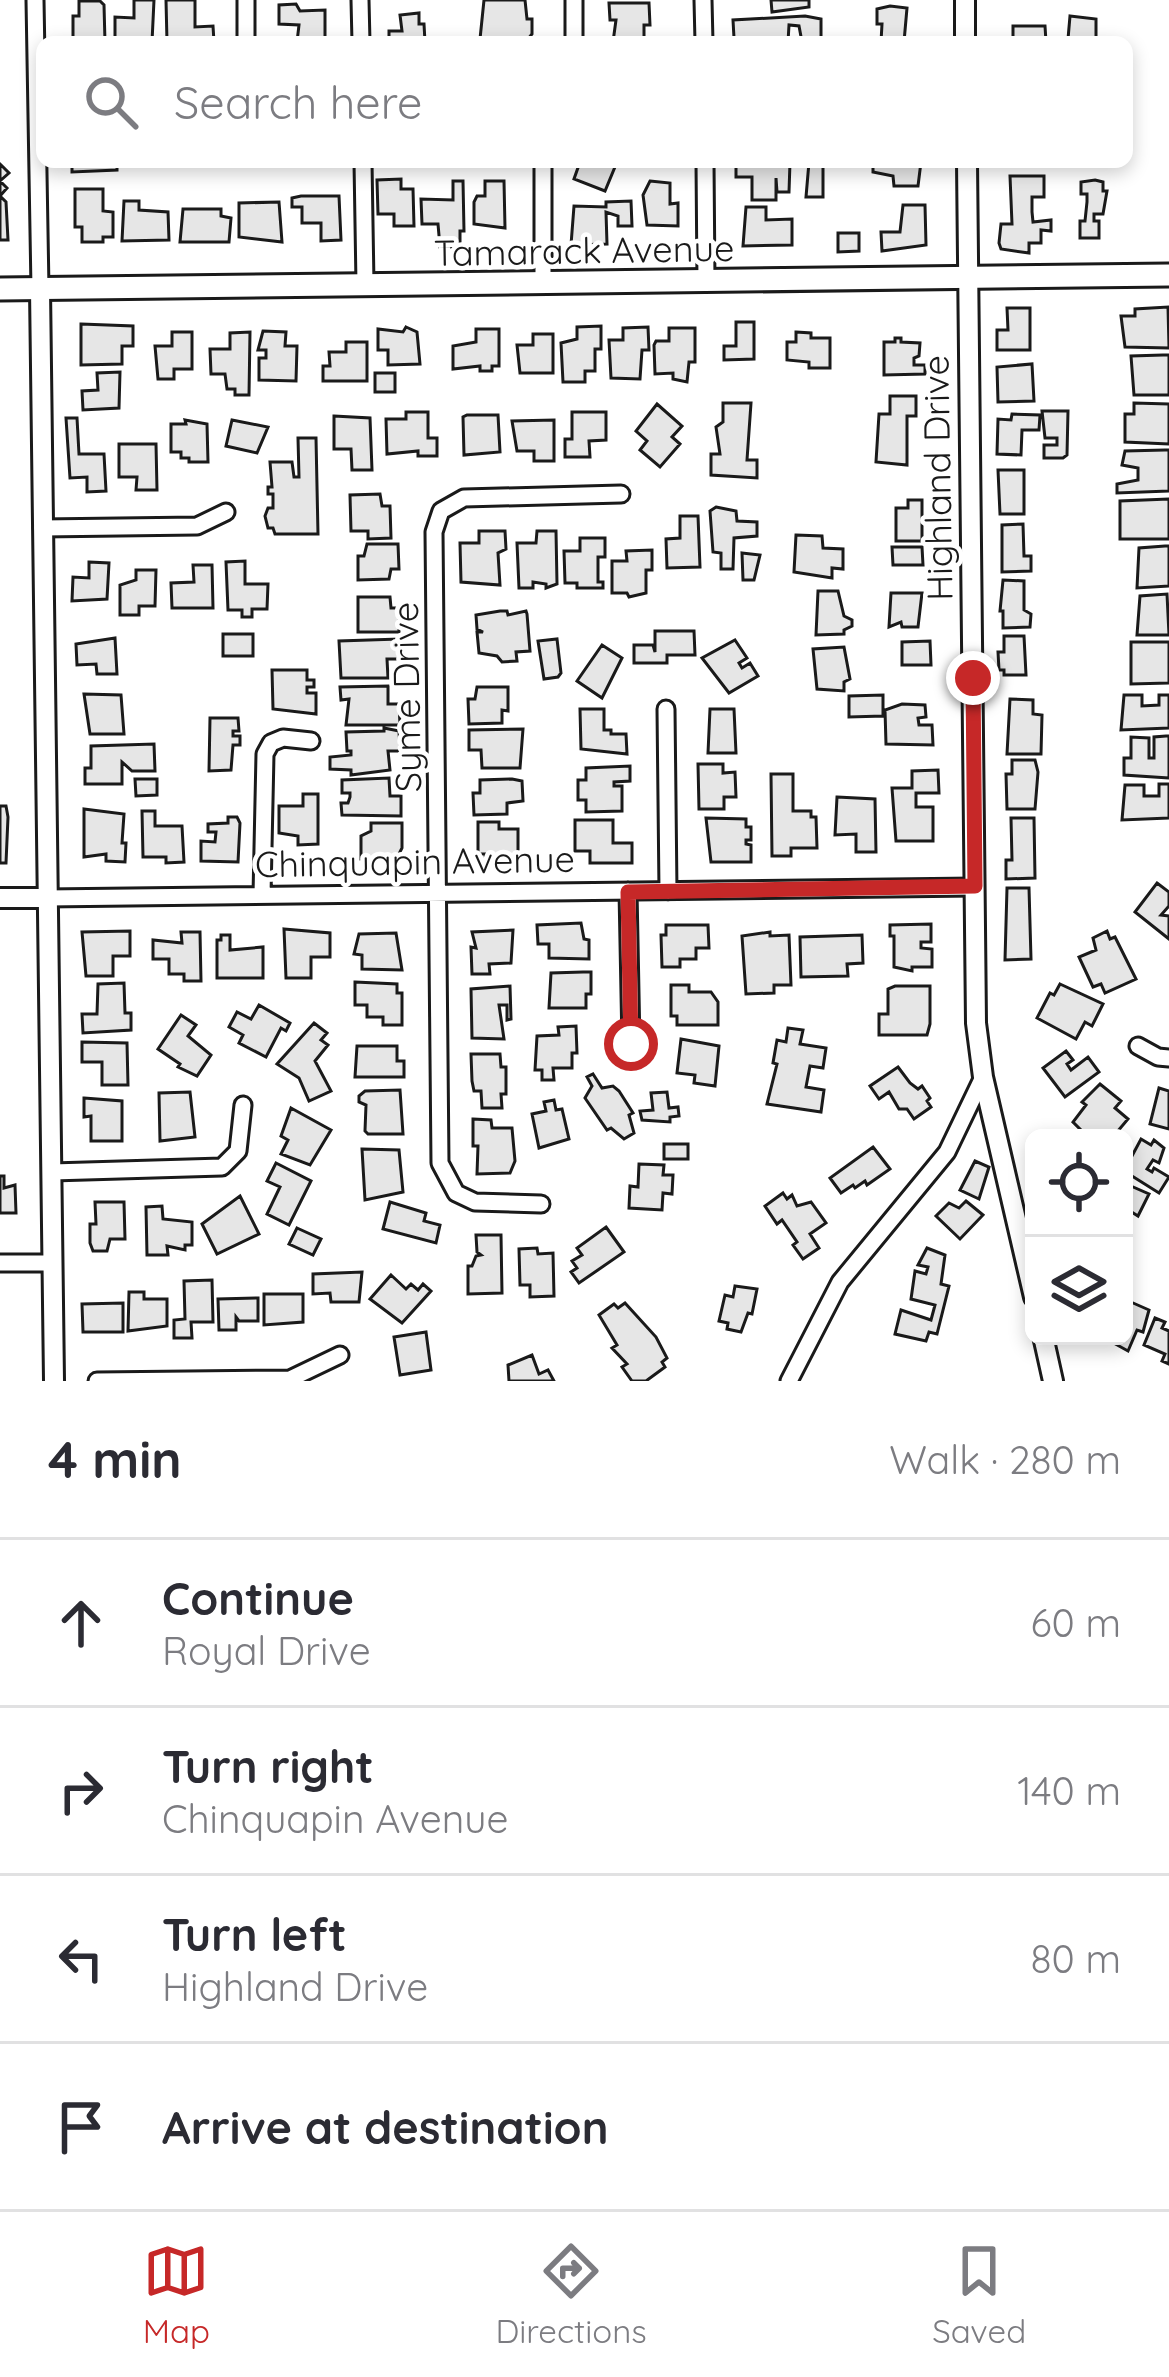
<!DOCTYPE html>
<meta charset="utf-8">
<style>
body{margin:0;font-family:Quicksand,sans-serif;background:#f7f7f7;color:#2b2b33}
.controls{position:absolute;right:36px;bottom:36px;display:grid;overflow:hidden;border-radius:18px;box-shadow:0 6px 18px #0003}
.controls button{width:108px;height:108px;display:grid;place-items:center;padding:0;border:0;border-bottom:3px solid #e1e1e2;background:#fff;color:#2b2b33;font:60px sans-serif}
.stop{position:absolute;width:36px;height:36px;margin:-27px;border:9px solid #c62828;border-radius:50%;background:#fff}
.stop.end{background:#c62828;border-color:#fff;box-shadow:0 3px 12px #0008}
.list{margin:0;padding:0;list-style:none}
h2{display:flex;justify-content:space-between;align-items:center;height:156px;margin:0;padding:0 48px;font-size:51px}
h2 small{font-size:39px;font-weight:400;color:#7c7c81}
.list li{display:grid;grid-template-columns:78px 1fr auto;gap:36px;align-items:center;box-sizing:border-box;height:168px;padding:0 48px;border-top:3px solid #e1e1e2}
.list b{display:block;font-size:45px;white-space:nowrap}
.list p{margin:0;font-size:39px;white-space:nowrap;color:#7c7c81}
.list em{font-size:39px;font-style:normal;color:#7c7c81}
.icon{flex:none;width:66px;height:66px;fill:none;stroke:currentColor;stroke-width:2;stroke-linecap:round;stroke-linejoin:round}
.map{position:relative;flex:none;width:1169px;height:1381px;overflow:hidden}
.search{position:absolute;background:#fff;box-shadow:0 6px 18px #0003;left:36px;right:36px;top:36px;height:132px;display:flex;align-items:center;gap:30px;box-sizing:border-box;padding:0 42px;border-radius:18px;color:#7c7c81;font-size:45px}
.sheet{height:828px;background:#fff}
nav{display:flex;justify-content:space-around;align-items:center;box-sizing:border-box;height:168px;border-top:3px solid #e1e1e2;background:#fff;font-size:33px;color:#7c7c81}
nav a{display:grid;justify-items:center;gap:6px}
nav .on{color:#c62828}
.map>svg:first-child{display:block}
</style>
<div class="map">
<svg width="1169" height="1381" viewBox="0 0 1169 1381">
<rect width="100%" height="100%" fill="#fff"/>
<path fill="#e6e6e6" stroke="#1a1a1a" stroke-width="3" d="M134 0H154L152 42H115V17L134 18Z
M166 0H195V27L213 26 214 42H167Z
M484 0H525L527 19H532V34L528 39H480Z
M771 0H809V7L772 12Z
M79 1H100L104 5 105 42H73V16H79Z
M609 3H649L650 25H644V41L613 42 616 20H610Z
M296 4 300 11 325 10V42H297L299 25 279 24V5Z
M890 6 907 8 904 42H881L882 24H877V9Z
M419 13V24H424L425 42H389V31H402L400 15Z
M805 16 821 19V42H802L799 26 789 25 788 42 734 38 733 20Z
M1070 16 1096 19V39H1068Z
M1013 26H1045L1046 42H1013Z
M72 162H117V170L72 172Z
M580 162H617L605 191 574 179Z
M736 162H790L789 192H777L776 178V200H752V177H736Z
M809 162H823V197H806Z
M873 162H921L918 186H894L893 176 873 172Z
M0 164 9 173 0 181 7 188 0 196 6 202 8 240H0Z
M1010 176H1044V197H1032V212L1033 222 1051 220V231L1041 230V243H1029V253L1001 249 999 243 1001 224H1012Z
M401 179V189H413L414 226H394V214H378L377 180Z
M1095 180 1103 182V191H1107L1103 214H1094V221H1099V238H1080V221H1085L1087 202V194H1081V182Z
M453 181H463L464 231H460V247H440L438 224H422L421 199 453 200Z
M485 181H504L505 228 474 224V202L477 196H485Z
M650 181 670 183V204L678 203V226L647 225 643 195Z
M75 189H103V211L113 212V237H103V242H82V227H75Z
M301 196H339L341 240 321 241V223H302V207H292V198Z
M124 201H139V210L168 212 169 240 122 241Z
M631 201 632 226H618V216L606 212 607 244 571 245 574 206 606 207V202Z
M279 202 282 242 239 237V203Z
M903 205H925L926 245 882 251 881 232H900Z
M746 207H766V220L792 219V245L743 246Z
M183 209H221V216L231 218 229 242H180Z
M838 233H859V251L838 252Z
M1168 307 1169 348 1125 347 1121 316H1135V309Z
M1007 308H1030V350H997V330H1008Z
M736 322H754V359L724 360V346H736Z
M81 324 133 326V346H122V364L81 365Z
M601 326V349H595V371H585V382H563L561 343 577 339V327Z
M406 327 417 332 420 364 388 365V350H378V329L403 332Z
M648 327 649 350H642L640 379 611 378 609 340H623V328Z
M669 328H695V362H689L687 382 673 379V373L655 374 654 345 656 341H669Z
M476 329H499V366H492V371H480V366L453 369V346L476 342Z
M263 331 286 332 285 346H297L296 381 259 380V358H266V350H258Z
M172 332H192V369H174V379H158L155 346H172Z
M250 332 249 395H235V389H227L225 374H211L210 349H230V333Z
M796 332 811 333V338H830V368H809V362L787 360V342H796Z
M533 334H553V373H520L517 345H533Z
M895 338H901V342L920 343 919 356 914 358V365H925V374L884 375V342H895Z
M346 342H367V381H323V366H330L329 352H346Z
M1163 355H1169V395H1134L1131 356Z
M1032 364 1034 401 998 402 997 367Z
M120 372 119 408 83 410 82 391 98 390 97 373Z
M375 373H395V392H375Z
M890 396H916V416H907V465L876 462 879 414H890Z
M723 403H751L747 460H757V478L711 475V454H720L716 427 723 422Z
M1134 403 1169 404V444L1125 442V414H1134Z
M657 404 682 426 672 437 680 444 660 467 640 450 647 441 636 431Z
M1042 411H1068L1067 455 1063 458H1044V445H1057V438H1045Z
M406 412H428V438H437V456H418V451L387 454 386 419H406Z
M572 412H606V440L589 441 590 457H565V439H572Z
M1012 414 1040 415 1039 430H1022L1021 455 997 454 998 419 1011 420Z
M467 415H498L500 452 464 455 463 417Z
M334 416 370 418 372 470H352L351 449H334Z
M66 418H77L79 454H104L106 491 87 492V477L70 478Z
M185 420 207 424 208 462H189V458H181V452H171V424H186Z
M232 420 268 427 257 453 226 446Z
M554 420V461H534V451H517L512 421Z
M298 438H316L318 534H275L273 528H268L265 516 268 508H273V494H268V487H272L270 462H292L294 477H299Z
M119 444H156L157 490H136L137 477H119Z
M1165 450H1169V491L1117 493V484L1138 480V468L1122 465 1125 451Z
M998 470H1024V514H1000Z
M380 494 382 506H390L391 538 368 539V531H351L350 495Z
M1169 499V539H1120V501Z
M908 500H922V541H896V508H908Z
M716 507 736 511 737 521 757 522V536L734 538 733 569H721V553L713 552 710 511Z
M680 516H698L700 567 667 568 666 539 680 538Z
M1023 524 1024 556H1031V571L1002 572V525Z
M479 531H505L506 549 498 553 500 585 461 582 460 543H479Z
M537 531H556L557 584 546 588V584L533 582V588H519L517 543H536Z
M796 535 822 536 823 548 843 549V569L832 568V578L794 572Z
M580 538H605V557H598V582H603V588H577V583H565L564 551H580Z
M367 544H398L399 569H391L389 579 358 580V556H364Z
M1165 546H1169V586L1137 588 1139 548Z
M892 547H922L923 565H893Z
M652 550V570H646V593L629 597 627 593H612V561H627L626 551Z
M742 553 760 555 754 580H743Z
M245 561V584H268L267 609H252V617H242V610H228L226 562Z
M89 562 109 563 107 599 72 601 73 577 89 578Z
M193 565H212L213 608H172L171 583 194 582Z
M136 570H156L155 606H139V615H120V585L136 580Z
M1003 580 1024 581V610L1031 614 1030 627 1003 628V611H1000Z
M818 591H838L844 616 852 620V626L844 630V634L816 635Z
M891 593H922L918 627H902L901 622 889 627Z
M1167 594 1169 635H1137L1140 596Z
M358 597H390L391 608H399V632H358Z
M500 611H507L508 615 526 611 527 614 530 651 516 652 517 661 502 662 497 656 479 653 477 632H483L477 629 476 615Z
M655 631H694L695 655H667V663H634V645H653L655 652Z
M223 634H253V656H223Z
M1004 636H1024L1026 675H1004V670H999L998 652H1004Z
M115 638 117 674H97L96 664 77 665 76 644Z
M399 639V659H387L388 678H341L339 641Z
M557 639 561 673 558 677 544 679 538 641Z
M735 640 747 658 739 663 742 668 750 663 758 676 729 693 702 658Z
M930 641 931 665H902V642Z
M1131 642H1169V683L1131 684Z
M602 645 622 658 602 698 577 681Z
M844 647 850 679 844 682V691L817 689 813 649Z
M272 670H307V680H314V687H307V693H316V714L273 709Z
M388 686V704H399L400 725H346L349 699 341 700 340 687Z
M477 687H508V711L502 710V723L469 724 468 699H475Z
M84 694 121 695 124 734H90Z
M883 695V716L849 717V696Z
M1124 695H1142V706L1159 705V695H1169V728L1121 730Z
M1010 699 1033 700V714L1042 715 1041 754H1007Z
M902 704 925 705 926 717 918 718 919 725H932L933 745 886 744 885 710Z
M580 709H604V730H611V734H626L627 754 581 749Z
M710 709H734L736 753H708Z
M210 718H238L239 731H233V736H240V745H233L231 770 209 771Z
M384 728 399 731 400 751H388L390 770 351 775V770L330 769V757L351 755V751H347L346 732 384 731Z
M523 729 520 768H482L481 750H469V730Z
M1166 736H1169V778L1124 775V758H1131V737L1149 738V758H1154V737Z
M154 744 155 771H132L122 762V784H85V768H91V746Z
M1012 760H1035L1038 772 1035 809H1007L1006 774H1012Z
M698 764H723V773L735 772 736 797H724V809H699Z
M630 766V781L614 782V786H622V811L586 812V800H578V780H586V768Z
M938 770 939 793H916V807H933V841H896L892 788H912V771Z
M771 774H793V811H811V817H816L817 848H791V856H772Z
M389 778 390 796H401V816L342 815 341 803H348L350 797V793H342V780Z
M135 779H157V795L136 796Z
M512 779 522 781 523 801 507 803V814L474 815 473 793H480V780Z
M1159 784H1169V818L1122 820 1125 785H1144V796H1159Z
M303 794H318V844L298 845V836L279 833V806H303Z
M837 797 875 799 876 852H856V834L835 835Z
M0 806H6L8 817 6 863H0Z
M84 809 124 814 122 843H126L125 862 106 861V854L84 857Z
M142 811H155V826H182L184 862 166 863V857H143Z
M228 817H237L240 823 238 862 201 861V841L215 842 216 832H208V824L228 823Z
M706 818 746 819V827H751V840H746V844L751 845V862H711Z
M1011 818H1034L1035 878 1006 879V860H1012Z
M575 820H613V843H632V863H590V851H575Z
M478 822H499V829H518V864H486L485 854H478Z
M371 823H402V848L398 856H392L394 866H385V859H361V836L371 831Z
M1157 883 1169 892V906L1161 915 1169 916V939L1135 912Z
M1007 888H1029L1031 959 1005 960Z
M581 923 584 939 589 940V959L549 958V944H538L537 925Z
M931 924V942H921V948L932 949V967H912V971L894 967V936H890V925Z
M666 925H708L709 948H696V959H680V967H662L661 935H666Z
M284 929 330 933V957H311V978H286Z
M513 930 511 963 489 964 490 974H472L471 947 476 948 472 932Z
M130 931V956H113V976H86L82 932Z
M1107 931 1110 939 1115 937 1136 979 1105 993 1101 984 1093 987 1079 957 1096 950 1093 938Z
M181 932H200L201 981H184V974H169V959H153V940L182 943Z
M770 932V936L789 935 791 985H774V993L746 994 742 936Z
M396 933 402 970 362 969V955L354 954 359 934Z
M221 935H230V950L263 947V978H217V940H221Z
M862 935 863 963 847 964 848 976 801 977 800 937Z
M583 972H591V994H586V1008H549L551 973Z
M355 982 397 984V993H402V1025H383V1017H367V1005H355Z
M124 983 125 1013H131V1030L83 1033 82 1014H97L98 984Z
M1060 984 1103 1004 1092 1026 1085 1022 1076 1039 1037 1018 1050 993 1054 995Z
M671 985H689V992H711L718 1002V1025H677V1016H671Z
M510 986 511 1019 507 1020V1005H499L504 1039 472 1038 471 989Z
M895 986H930V1024L927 1035H879V1014H888V989Z
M259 1005 290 1023 286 1031 281 1028 266 1057 239 1043 243 1035 229 1027 237 1012 251 1019Z
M181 1015 196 1025 188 1036 211 1055 197 1076 178 1067 180 1064 158 1049Z
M314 1023 327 1033 321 1040 328 1045 315 1061 331 1091 309 1101 299 1078 277 1064Z
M576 1026 577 1053H572V1068H553L554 1080H542V1070H535L537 1036 559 1035 558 1027Z
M788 1028 803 1030 800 1044 826 1048 823 1068 810 1066 806 1087 824 1090 821 1112 767 1104 777 1064 773 1063 777 1040 786 1042Z
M681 1039 719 1046 715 1086 694 1083 695 1075 677 1073Z
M82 1042 127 1043 128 1085H102V1062H82Z
M357 1046H397V1061H404V1077H355Z
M1066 1051 1073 1060 1067 1064 1071 1070 1088 1057 1099 1072 1065 1097 1043 1068Z
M471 1054H500L501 1067H506V1094H501L502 1108H482L481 1091H474L472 1081Z
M898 1067 910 1083 918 1089 922 1086 930 1098 927 1101 931 1107 914 1119 907 1109H899L889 1092 879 1099 870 1086Z
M593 1074 602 1088 613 1086 619 1091 633 1113 629 1115 634 1133 624 1139 611 1128 607 1130 585 1098 592 1086 587 1077Z
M1100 1084 1121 1101 1115 1108 1128 1119 1112 1138H1089L1073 1122 1086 1105 1082 1102Z
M1159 1088 1169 1091V1129L1150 1124Z
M400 1090 403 1134H368L365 1131 366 1105 359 1102V1096L365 1091Z
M190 1092 195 1137 160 1141 159 1093Z
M667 1092 669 1108 678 1107 679 1116 670 1117V1122L642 1120 640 1111 653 1110 651 1093Z
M84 1098 122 1101V1141H91V1116L84 1117Z
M554 1100 556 1110 562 1109 569 1139 539 1148 532 1114 546 1111 544 1102Z
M291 1108 331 1130 310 1165 281 1154 288 1140 281 1136Z
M473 1119 491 1120 492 1128H512L515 1161 510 1173 477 1174 478 1146H473Z
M1141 1139 1151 1145 1154 1140 1164 1148 1159 1163 1153 1160 1147 1169 1152 1172 1154 1168 1169 1177 1159 1193 1124 1171Z
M664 1144H688V1159H664Z
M873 1147 890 1169 867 1185 865 1181 855 1188 853 1185 841 1193 830 1178Z
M362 1149 399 1150 403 1192 365 1200Z
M975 1161 989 1167 979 1199 960 1190Z
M276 1163 311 1181 289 1225 267 1214 280 1187 267 1181Z
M639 1164 664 1165 663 1175H673L672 1194 663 1193 662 1210 629 1208 630 1186 638 1187Z
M0 1176H4V1188L15 1185 16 1213H0Z
M1124 1183 1149 1194 1138 1216 1130 1211 1124 1219Z
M783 1193 787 1199 792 1195 797 1206 811 1202 826 1223 810 1234 819 1248 803 1259 793 1245 797 1242 782 1220 777 1224 765 1206Z
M240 1196 259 1234 217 1254 202 1224Z
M966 1201 983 1215 960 1239 936 1216 949 1203 959 1208Z
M95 1202H124L125 1239H110L107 1251H93L90 1243V1224H96Z
M390 1202 426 1213 424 1221 440 1225 436 1243 383 1229Z
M162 1206 163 1219 192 1222V1245H185V1250L167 1246 168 1255H147L146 1207Z
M606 1227 624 1252 579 1283 571 1272 577 1268 572 1261 582 1255 577 1248Z
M297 1228 321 1239 313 1255 289 1244Z
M476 1235H501L502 1293 468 1294V1266H472L476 1256 481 1255 477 1252Z
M537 1248 538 1254 553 1253 554 1296 530 1297V1285H520L519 1249Z
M927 1248 945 1255 941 1284 949 1286 937 1334 929 1332 926 1341 895 1334 901 1310 931 1320 935 1305 911 1299 915 1271 926 1274 928 1267 918 1265Z
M362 1272 359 1302H331L330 1293 313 1294V1274Z
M391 1275 406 1289 411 1284 418 1290 423 1284 431 1291 402 1323 370 1299Z
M212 1280 213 1322H191L192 1338H174V1320L185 1319 184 1281Z
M735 1286 757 1289 752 1314 748 1313 741 1332 727 1329 728 1323 719 1321 725 1295 733 1297Z
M129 1292H144V1299H167V1326L128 1331Z
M264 1294H303V1322L264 1325Z
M258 1298V1321H239L236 1317V1330H219L218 1299Z
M1124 1299 1149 1310 1143 1332 1137 1330 1128 1351 1101 1336H1124Z
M123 1303V1332H83L82 1304Z
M625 1303 656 1337 667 1358 662 1362 665 1367 646 1381H632L622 1367 627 1364 612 1348 617 1345 599 1315 614 1304 618 1308Z
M1155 1318 1165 1322 1162 1328 1169 1331V1364L1162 1361 1165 1354 1144 1345Z
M426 1332 431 1370 400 1375 394 1337Z
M532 1355 539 1374 548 1370 554 1381H509L508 1365Z"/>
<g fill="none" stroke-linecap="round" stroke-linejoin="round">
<g stroke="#1a1a1a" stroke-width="21">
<path id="minor" d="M35 0 40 289
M360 0 361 42
M703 0 704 42
M246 42V0
M574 42V0
M363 162 365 284
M543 162V285
M705 162 706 281
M42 528 197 526 226 512
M666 709 668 891
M628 891 631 1044
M262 895 265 754 271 743 283 738 311 741
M46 898 975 887
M1138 1046 1158 1057 1169 1058
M52 1172 222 1167 238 1151 243 1105
M541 1204 475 1202 456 1193 440 1163 434 532 441 511 464 498 621 494
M0 1263H53
M97 1381 290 1379 340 1355
M789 1381 840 1282 947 1152 983 1077"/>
</g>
<g stroke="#1a1a1a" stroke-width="24">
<path id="tertiary" d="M965 0V42
M967 162 976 1023 983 1077 1034 1297
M40 289 54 1381
M0 898H46
M1043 1336 1053 1381"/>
</g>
<g stroke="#1a1a1a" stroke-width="27">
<path id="secondary" d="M0 289 1169 275"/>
</g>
<use href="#minor" stroke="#fff" stroke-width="15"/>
<use href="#tertiary" stroke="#fff" stroke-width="18"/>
<use href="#secondary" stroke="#fff" stroke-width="21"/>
</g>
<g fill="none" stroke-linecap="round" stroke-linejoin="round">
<path stroke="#c62828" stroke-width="15" d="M631 1044 628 892 975 886 973 678"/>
</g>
<g text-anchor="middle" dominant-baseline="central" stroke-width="9" stroke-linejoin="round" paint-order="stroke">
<g font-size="36" fill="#1a1a1a" stroke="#fff">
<text transform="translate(584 250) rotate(-1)">Tamarack Avenue</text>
<text transform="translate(937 478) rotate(-91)">Highland Drive</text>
<text transform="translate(406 697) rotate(-91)">Syme Drive</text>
<text transform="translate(415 861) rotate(-1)">Chinquapin Avenue</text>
</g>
</g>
</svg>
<div class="controls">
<button><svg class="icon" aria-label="locate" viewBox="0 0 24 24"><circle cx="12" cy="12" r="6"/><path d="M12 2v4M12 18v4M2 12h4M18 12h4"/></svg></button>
<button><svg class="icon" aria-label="layers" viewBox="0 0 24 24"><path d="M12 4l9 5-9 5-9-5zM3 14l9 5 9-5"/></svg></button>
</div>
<div class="stop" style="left:631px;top:1044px"></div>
<div class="stop end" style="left:973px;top:678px"></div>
<div class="search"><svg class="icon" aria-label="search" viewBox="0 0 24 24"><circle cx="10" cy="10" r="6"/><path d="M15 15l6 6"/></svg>Search here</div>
</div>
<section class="sheet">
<h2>4 min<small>Walk · 280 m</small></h2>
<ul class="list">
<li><svg class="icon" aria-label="ahead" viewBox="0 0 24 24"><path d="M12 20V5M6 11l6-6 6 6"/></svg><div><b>Continue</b><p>Royal Drive</p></div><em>60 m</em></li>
<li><svg class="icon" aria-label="right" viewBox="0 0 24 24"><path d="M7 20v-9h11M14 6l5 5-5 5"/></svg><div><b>Turn right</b><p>Chinquapin Avenue</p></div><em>140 m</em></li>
<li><svg class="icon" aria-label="left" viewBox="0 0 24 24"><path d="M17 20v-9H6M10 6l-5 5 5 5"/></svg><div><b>Turn left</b><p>Highland Drive</p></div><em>80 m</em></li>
<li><svg class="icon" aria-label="arrive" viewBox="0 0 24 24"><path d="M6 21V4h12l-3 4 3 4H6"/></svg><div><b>Arrive at destination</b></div></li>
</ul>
</section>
<nav>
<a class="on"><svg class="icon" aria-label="map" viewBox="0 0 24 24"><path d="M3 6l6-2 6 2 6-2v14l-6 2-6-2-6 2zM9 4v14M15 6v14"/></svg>Map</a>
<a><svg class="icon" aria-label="directions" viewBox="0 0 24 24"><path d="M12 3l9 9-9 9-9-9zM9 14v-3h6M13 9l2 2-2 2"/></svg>Directions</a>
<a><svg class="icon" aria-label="saved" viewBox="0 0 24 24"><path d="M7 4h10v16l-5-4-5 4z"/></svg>Saved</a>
</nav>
